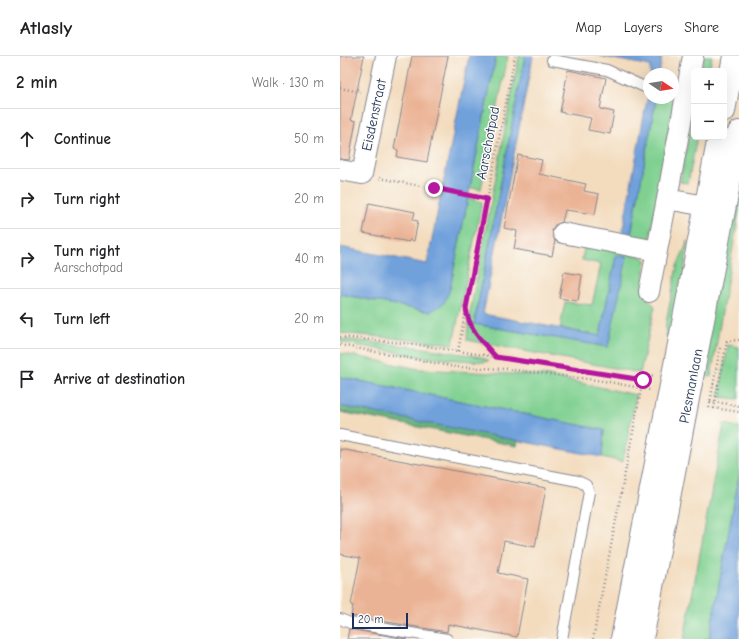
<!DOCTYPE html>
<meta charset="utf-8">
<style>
body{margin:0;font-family:"Comic Neue",sans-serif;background:#f6f6f6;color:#202124}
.controls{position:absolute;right:12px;top:12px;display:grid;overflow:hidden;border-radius:6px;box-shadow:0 4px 16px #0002}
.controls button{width:36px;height:36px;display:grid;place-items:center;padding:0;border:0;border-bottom:1px solid #e0e0e0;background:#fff;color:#202124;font:20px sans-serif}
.compass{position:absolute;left:303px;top:12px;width:36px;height:36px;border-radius:50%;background:#fff;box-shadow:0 4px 16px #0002;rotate:102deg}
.scale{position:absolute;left:12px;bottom:10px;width:56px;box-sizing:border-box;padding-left:4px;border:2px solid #1b2f5e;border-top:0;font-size:11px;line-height:14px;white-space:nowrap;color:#1b2f5e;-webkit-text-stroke:3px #fdfcf7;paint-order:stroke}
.stop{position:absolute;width:12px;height:12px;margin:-9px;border:3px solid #b5179e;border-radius:50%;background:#fff}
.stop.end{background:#b5179e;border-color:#fff;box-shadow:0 1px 4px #0008}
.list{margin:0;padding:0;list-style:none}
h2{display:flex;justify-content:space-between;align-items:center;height:52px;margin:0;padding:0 16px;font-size:17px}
h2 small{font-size:13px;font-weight:400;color:#757577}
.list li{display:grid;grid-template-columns:26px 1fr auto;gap:12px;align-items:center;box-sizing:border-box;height:60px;padding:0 16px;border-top:1px solid #e0e0e0}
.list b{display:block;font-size:15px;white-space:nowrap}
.list p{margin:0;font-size:13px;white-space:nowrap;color:#757577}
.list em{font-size:13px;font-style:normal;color:#757577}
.icon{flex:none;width:22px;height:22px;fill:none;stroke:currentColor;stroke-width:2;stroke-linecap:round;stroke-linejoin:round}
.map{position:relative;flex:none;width:399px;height:583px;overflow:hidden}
header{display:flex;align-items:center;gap:24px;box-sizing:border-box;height:56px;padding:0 20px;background:#fff;border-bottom:1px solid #e0e0e0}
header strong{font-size:19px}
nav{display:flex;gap:22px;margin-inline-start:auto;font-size:14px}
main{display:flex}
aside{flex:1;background:#fff}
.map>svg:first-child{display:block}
</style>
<header>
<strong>Atlasly</strong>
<nav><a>Map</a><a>Layers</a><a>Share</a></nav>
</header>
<main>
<aside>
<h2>2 min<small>Walk · 130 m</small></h2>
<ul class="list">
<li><svg class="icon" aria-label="ahead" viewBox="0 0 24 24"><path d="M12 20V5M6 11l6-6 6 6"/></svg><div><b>Continue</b></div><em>50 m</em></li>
<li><svg class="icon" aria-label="right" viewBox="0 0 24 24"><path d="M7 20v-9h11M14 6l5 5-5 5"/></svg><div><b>Turn right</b></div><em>20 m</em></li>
<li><svg class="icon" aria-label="right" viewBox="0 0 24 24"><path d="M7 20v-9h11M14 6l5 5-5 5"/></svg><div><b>Turn right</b><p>Aarschotpad</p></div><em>40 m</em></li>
<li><svg class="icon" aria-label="left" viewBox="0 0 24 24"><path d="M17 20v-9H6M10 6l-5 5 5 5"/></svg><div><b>Turn left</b></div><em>20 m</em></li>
<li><svg class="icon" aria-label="arrive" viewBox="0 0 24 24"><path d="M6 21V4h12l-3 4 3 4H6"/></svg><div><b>Arrive at destination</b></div></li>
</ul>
</aside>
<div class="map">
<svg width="399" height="583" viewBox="0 0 399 583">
<rect width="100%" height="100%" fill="#fdfcf7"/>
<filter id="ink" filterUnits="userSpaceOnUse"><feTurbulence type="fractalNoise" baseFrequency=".025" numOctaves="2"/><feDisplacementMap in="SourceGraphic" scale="8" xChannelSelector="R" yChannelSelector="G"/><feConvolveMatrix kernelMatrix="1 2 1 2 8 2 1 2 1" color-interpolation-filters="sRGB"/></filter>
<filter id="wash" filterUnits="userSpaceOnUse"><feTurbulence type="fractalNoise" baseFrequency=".012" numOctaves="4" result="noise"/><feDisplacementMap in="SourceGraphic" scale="16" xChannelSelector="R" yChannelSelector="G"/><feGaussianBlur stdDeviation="0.9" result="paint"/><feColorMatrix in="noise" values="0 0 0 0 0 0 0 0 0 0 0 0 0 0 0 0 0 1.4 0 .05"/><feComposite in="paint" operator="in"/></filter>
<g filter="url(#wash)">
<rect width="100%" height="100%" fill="#f3dbbd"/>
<path fill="#80d091" stroke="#4e8078" d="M156 0H168L141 133 130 132Z
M179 0H185L134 268 268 291 286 201 276 200 260 280 220 272 225 246 252 249 261 208 242 204 245 187 303 201 306 204 303 238 315 250 300 317 127 284 128 267Z
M364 0H372L369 15H361Z
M329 42 334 44 309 188 290 184 316 44Z
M354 51V81H357L348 127 340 126Z
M399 114V155L371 321 359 319Z
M128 142 142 146 113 288 0 277V238L90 256 110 233Z
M348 185 336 282 326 280V267L337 210Z
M0 283 77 291 141 301 149 305 144 306 82 301 0 286Z
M388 289 399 291V343L379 341Z
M0 297 79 313 208 320 296 339 283 406 262 401 264 374 0 321Z
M384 368 399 371V420L369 583H344Z"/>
<path fill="#68b27b" stroke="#42706c" d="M0 350 178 383 177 390 0 356Z"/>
<path fill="#71a1db" stroke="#46689c" d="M129 0H156L110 233 104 247 90 256 0 238V191L87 208Z
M185 0H193L143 258 260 280 276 199 287 201 268 291 134 268Z
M259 0H322L319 18H310V10Z
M307 43 316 44 290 184 281 183Z
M0 321 264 374 262 401 0 350Z
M399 420V583H369Z"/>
<g id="blocks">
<path fill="#ebb395" d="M0 0H24L11 64 16 65 9 104 0 103Z
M72 0H108L87 106 57 101 58 94 54 93Z
M228 14 266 22 260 53 274 56 270 78 248 74 251 62 220 56Z
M178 99 202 104 199 118 246 128 244 135 259 138 255 158 225 154 222 166 215 169 212 174 215 185 212 200 174 193 177 175 164 172Z
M29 147 75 156 73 164 78 165 74 185 69 184V186L23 177Z
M224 216 242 219 238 245 219 242Z
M0 393 206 432 195 491 164 485 158 517 188 523 177 581 108 568 107 576 11 560 13 550 11 549 20 502 0 498Z
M9 573 67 583H7Z"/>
</g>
</g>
<g filter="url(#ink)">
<use href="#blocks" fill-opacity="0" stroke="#87858e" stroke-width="1"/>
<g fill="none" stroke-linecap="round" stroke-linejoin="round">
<g stroke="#87858e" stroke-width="12">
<path id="lane" d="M212 4 267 14 309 33
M0 379 238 425 246 429 249 436 222 583
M0 563 10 567 107 583"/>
</g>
<g stroke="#87858e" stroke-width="22">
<path id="street" d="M353 0 327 143 382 153
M0 114 22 118 46 0
M223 177 317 195
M309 236 327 143"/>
</g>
<g stroke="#87858e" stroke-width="24">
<path id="secondary" d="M384 55 394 0
M282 583 379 81
M302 583 399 76"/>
</g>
<path stroke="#87858e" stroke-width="2.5" stroke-dasharray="1 3" stroke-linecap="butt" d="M0 32 20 36
M39 122 147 143
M127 256C128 273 143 288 155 300
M0 281 73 288 303 324 313 319
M399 284 387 285 374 352 399 356
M0 289 115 311 166 313 264 325 310 334
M118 295 175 0
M373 328 379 329
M370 345 399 350
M369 352 380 292
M253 583 303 324"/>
<use href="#lane" stroke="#fff" stroke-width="10"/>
<use href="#street" stroke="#fff" stroke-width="20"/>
<use href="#secondary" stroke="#fff" stroke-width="22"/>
</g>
</g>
<g fill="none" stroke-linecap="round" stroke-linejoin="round" filter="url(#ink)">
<path stroke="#b5179e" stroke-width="5" d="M94 132 147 143 126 252C128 272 142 286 156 301L303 324"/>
</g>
<g text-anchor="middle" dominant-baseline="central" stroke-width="3" stroke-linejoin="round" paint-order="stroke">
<g font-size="14" fill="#1b2f5e" stroke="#fdfcf7">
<text transform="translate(34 59) rotate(-78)">Eisdenstraat</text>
<text transform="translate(148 87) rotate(-79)">Aarschotpad</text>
<text transform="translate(351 330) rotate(-79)">Plesmanlaan</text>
</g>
</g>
</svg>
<div class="controls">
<button>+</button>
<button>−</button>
</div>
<svg class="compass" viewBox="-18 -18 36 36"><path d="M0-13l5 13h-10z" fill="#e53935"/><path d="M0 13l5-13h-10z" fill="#757577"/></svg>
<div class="scale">20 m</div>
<div class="stop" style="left:303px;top:324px"></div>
<div class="stop end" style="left:94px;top:132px"></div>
</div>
</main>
